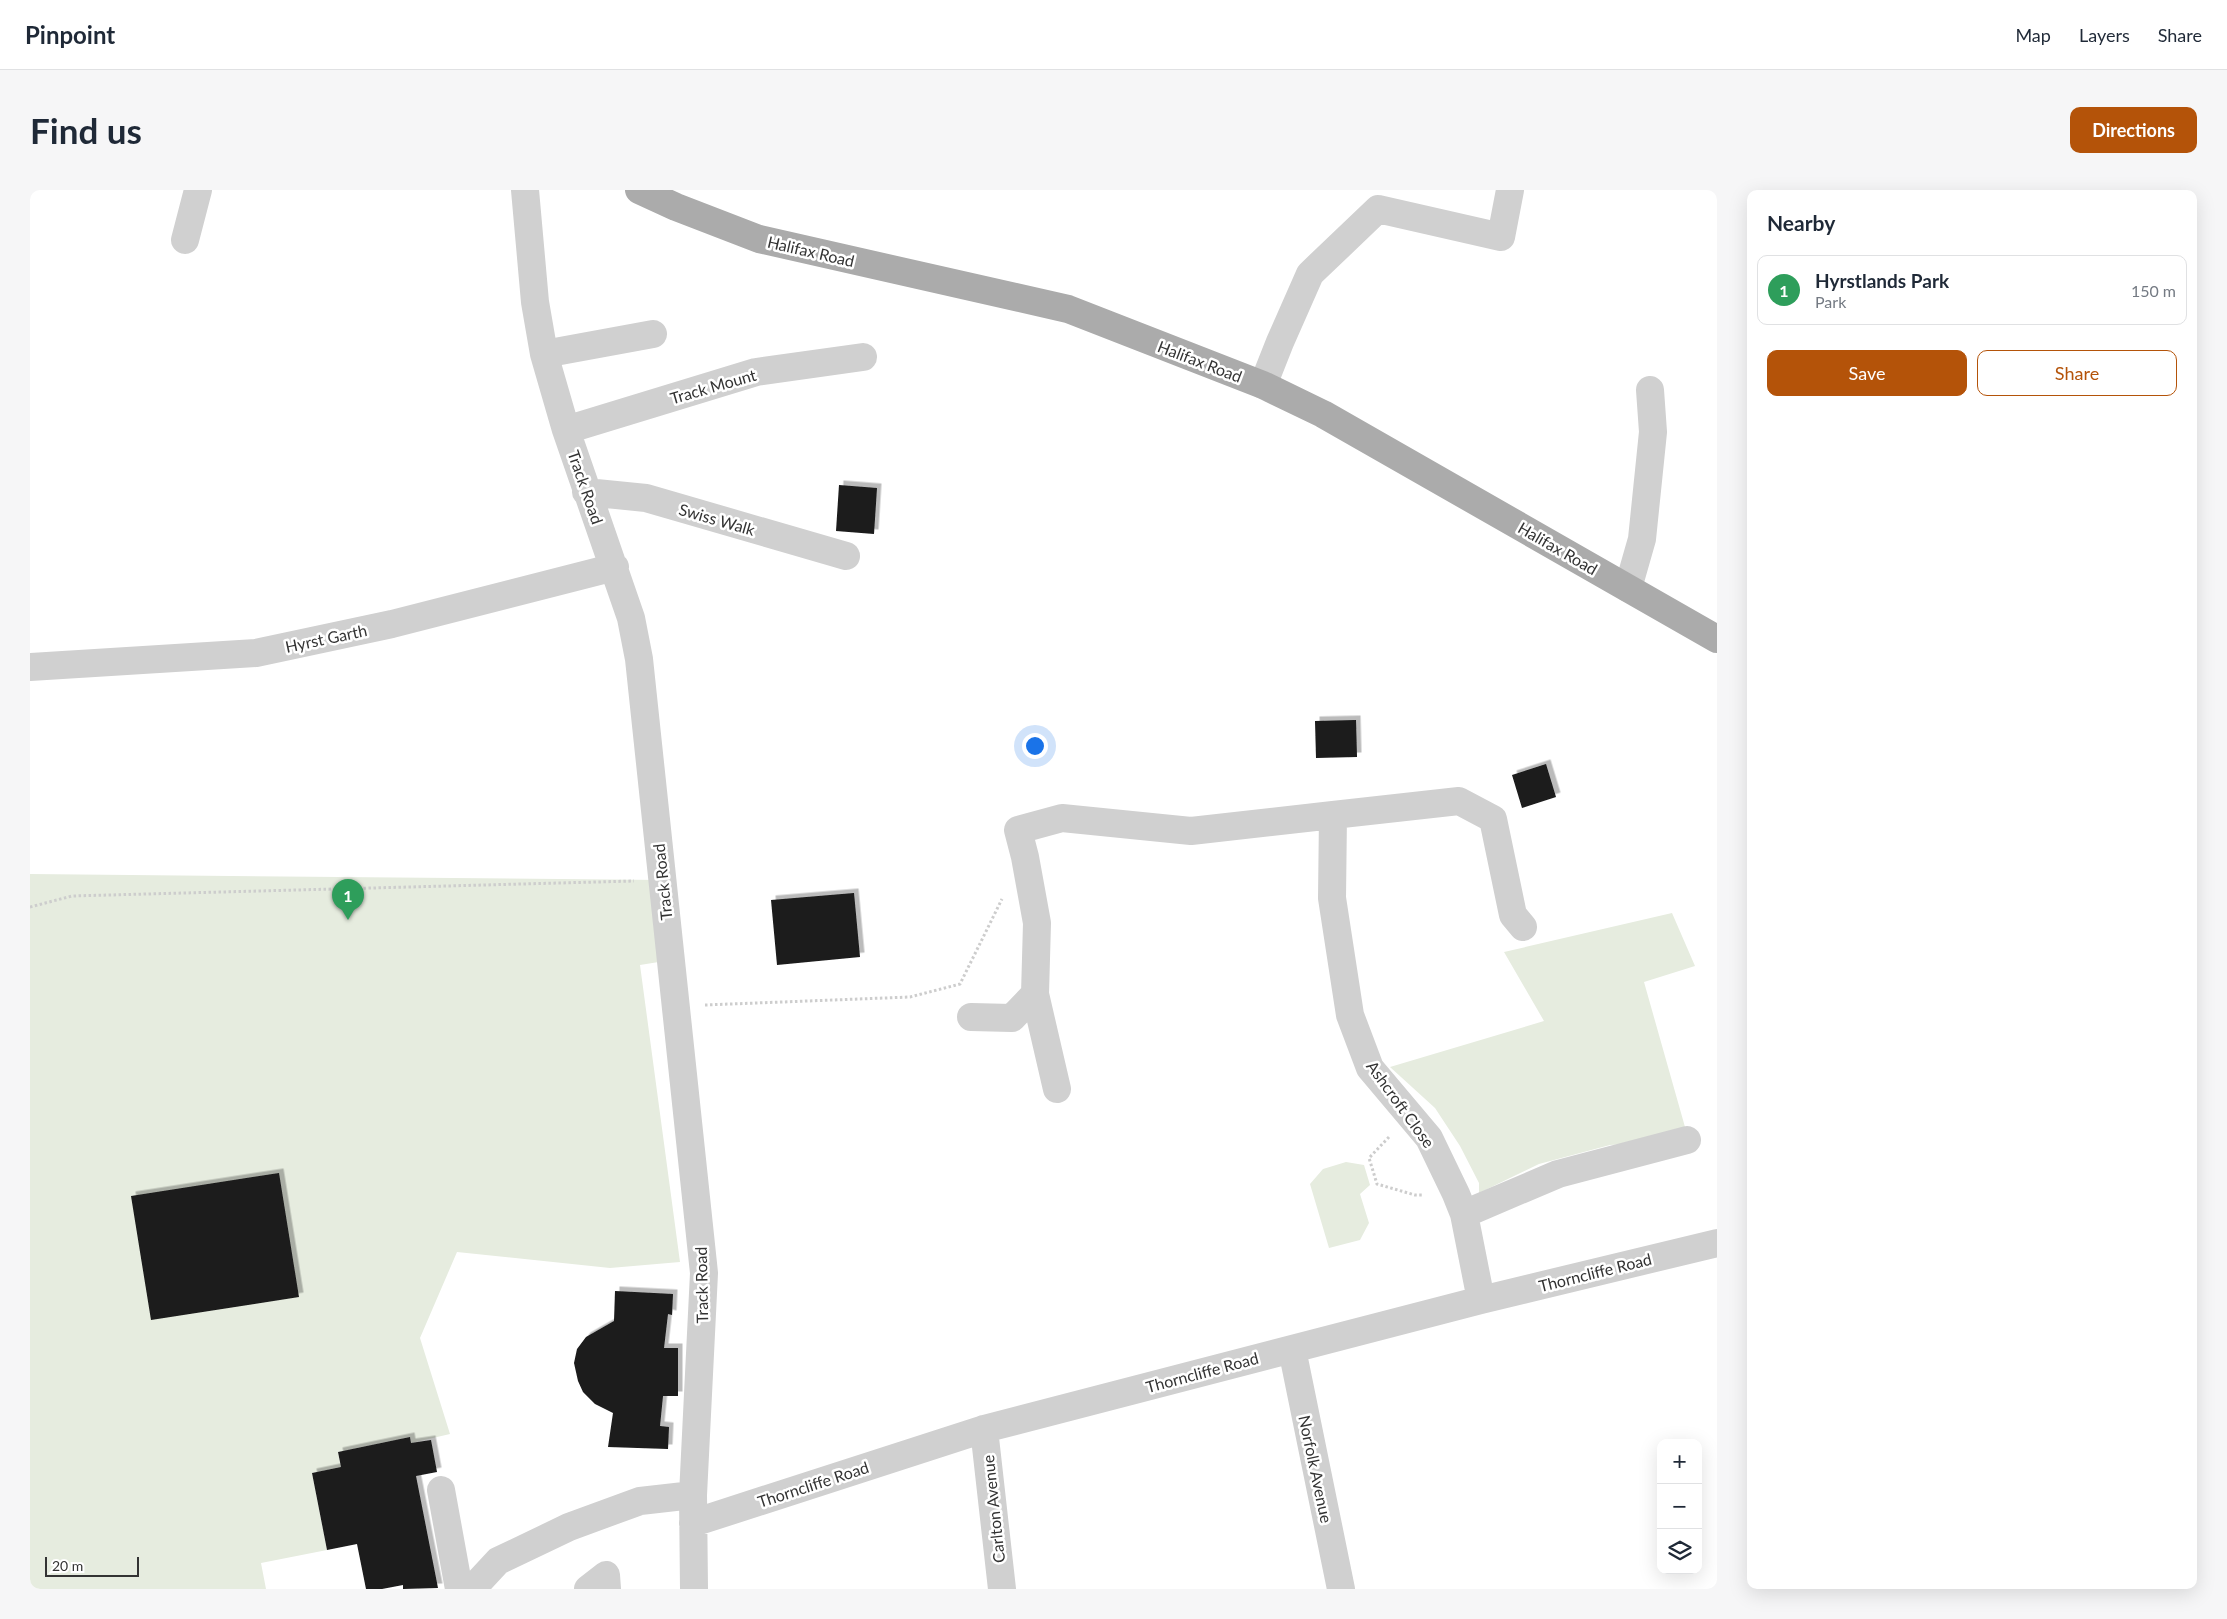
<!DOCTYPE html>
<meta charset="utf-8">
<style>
body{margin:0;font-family:Lato,sans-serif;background:#f6f6f7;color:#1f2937}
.controls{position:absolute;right:15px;bottom:15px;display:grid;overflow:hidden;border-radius:10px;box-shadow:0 5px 20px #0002}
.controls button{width:45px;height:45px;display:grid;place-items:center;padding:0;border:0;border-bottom:1px solid #e0e1e3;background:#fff;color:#1f2937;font:25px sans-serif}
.scale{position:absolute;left:15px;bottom:12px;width:94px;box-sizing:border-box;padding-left:5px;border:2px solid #333;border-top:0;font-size:14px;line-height:18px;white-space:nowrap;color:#333;-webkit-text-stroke:4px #fff;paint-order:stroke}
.you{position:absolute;left:1004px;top:555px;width:18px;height:18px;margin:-12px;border:4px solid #fff;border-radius:50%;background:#1a73e8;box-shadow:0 0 0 8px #1a73e833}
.badge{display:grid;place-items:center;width:32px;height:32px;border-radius:50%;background:#b45309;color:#fff;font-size:16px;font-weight:700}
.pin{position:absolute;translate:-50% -41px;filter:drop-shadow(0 1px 2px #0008)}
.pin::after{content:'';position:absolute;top:26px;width:18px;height:15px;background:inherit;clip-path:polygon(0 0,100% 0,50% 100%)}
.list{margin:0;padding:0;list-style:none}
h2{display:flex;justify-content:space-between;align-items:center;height:65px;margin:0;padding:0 20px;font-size:21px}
h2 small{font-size:16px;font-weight:400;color:#747a83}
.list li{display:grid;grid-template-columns:32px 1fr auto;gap:15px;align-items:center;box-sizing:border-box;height:70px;margin:0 10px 10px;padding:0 10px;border:1px solid #e0e1e3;border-radius:10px}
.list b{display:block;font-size:19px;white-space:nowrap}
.list p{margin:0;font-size:16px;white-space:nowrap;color:#747a83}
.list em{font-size:16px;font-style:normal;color:#747a83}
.actions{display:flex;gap:10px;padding:15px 20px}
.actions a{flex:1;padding:11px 0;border:1px solid #b45309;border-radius:10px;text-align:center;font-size:18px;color:#b45309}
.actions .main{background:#b45309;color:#fff}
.icon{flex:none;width:28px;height:28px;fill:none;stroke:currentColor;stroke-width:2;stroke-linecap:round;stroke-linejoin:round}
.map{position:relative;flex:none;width:1687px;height:1399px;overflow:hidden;border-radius:10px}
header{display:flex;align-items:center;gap:30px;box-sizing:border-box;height:70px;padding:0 25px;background:#fff;border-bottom:1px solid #e0e1e3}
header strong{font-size:24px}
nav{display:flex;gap:28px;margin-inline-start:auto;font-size:18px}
.intro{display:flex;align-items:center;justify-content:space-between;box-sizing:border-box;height:120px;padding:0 30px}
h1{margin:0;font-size:35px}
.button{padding:12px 22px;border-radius:10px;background:#b45309;color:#fff;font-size:18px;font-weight:700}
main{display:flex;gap:30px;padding:0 30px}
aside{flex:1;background:#fff;border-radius:10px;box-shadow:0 5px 20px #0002}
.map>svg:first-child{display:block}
</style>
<header>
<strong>Pinpoint</strong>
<nav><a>Map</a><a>Layers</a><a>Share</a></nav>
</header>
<div class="intro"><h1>Find us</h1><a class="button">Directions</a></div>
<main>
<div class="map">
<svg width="1687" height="1399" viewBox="0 0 1687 1399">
<defs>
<filter id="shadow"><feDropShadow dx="4.5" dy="-4.5" stdDeviation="0" flood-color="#0004"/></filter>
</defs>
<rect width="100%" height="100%" fill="#fff"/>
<path fill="#e6ecdf" d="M0 684 632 690 641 770 610 775 650 1072 580 1078 427 1062 390 1148 420 1244 381 1253 380 1247 308 1262 311 1277 282 1283 297 1360 231 1373 236 1399H0Z
M1642 723 1665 776 1614 792 1655 937 1623 952 1580 955 1509 974 1449 1003V993L1430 956 1405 918 1360 877 1514 831 1474 762Z
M1316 972 1334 975 1340 995 1330 1004 1339 1033 1330 1050 1299 1058 1280 994 1293 979Z"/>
<path fill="#1a1a1a" filter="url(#shadow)" d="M809 295 847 298 844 344 806 341Z
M1326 530 1327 567 1286 568 1285 531Z
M1516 574 1526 607 1492 618 1482 585Z
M824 703 830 767 747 775 741 710Z
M249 983 269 1107 121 1130 101 1006Z
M585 1101 643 1104 642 1125 638 1124 634 1158H648V1206H633L630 1236 639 1237 638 1259 578 1257 583 1223 565 1214 553 1202 548 1191 544 1173 547 1159 556 1147 584 1131Z
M380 1247 381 1253 401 1250 407 1282 386 1286 408 1398 373 1399V1395L352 1399H336L327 1354 297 1360 282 1283 311 1277 308 1262Z"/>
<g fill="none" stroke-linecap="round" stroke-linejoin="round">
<path stroke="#cdcdcd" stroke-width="3" stroke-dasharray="2.5 2.5" stroke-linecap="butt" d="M0 717 42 706 604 691
M675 815 880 807 930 794 972 709
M1359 947 1339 968 1347 994 1385 1005H1393"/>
<path stroke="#d0d0d0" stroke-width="28" d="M495 0 505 112 514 164 536 240 601 428 609 469 674 1083 663 1305 664 1399
M155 50 168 0
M514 164 623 144
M1233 195 1250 152 1280 84 1348 19 1471 47 1480 0
M536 240 726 182 833 167
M556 302 616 308 816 366
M1598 398 1612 349 1623 242 1620 200
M0 477 226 463 362 434 585 377
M1005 804 1027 899
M941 827 982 828 1005 804 1007 733 995 667 988 640 1032 628 1161 641 1303 625
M1434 1024 1528 984 1657 950
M1451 1110 1434 1024 1426 1004 1399 948 1340 878 1320 825 1302 708 1303 625 1429 611 1463 629 1483 725 1493 737
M1262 1159 1311 1399
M954 1239 972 1399
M411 1300 429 1399
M663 1333 954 1239 1451 1110 1687 1053
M442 1399 468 1371 539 1337 610 1311 663 1305
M558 1399 576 1385 577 1399"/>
<path stroke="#ababab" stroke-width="28" d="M609 0 646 17 729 49 1038 119 1233 195 1293 224 1687 449"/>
</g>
<g text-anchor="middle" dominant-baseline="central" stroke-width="5" stroke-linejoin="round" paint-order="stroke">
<g font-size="16" fill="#333" stroke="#fff">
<text transform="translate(781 61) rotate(13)">Halifax Road</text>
<text transform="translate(1170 171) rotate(21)">Halifax Road</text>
<text transform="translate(683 196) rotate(-16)">Track Mount</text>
<text transform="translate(556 297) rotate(71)">Track Road</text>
<text transform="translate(687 329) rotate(16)">Swiss Walk</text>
<text transform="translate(1528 358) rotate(30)">Halifax Road</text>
<text transform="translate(296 448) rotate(-12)">Hyrst Garth</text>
<text transform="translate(632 692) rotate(-96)">Track Road</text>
<text transform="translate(1371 914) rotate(54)">Ashcroft Close</text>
<text transform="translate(1565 1082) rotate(-14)">Thorncliffe Road</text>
<text transform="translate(671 1095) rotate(-91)">Track Road</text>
<text transform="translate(1172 1182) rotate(-15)">Thorncliffe Road</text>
<text transform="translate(1286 1279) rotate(78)">Norfolk Avenue</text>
<text transform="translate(783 1294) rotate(-18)">Thorncliffe Road</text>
<text transform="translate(963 1319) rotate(-96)">Carlton Avenue</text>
</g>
</g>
</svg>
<div class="controls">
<button>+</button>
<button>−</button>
<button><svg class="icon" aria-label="layers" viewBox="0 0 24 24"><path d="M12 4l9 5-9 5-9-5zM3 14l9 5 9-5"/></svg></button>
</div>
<div class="scale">20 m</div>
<div class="you"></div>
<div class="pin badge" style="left:318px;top:730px;background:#2e9e5b">1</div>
</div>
<aside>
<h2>Nearby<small></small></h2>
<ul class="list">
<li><span class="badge" style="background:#2e9e5b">1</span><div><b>Hyrstlands Park</b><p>Park</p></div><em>150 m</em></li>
</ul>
<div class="actions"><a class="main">Save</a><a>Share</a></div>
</aside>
</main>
